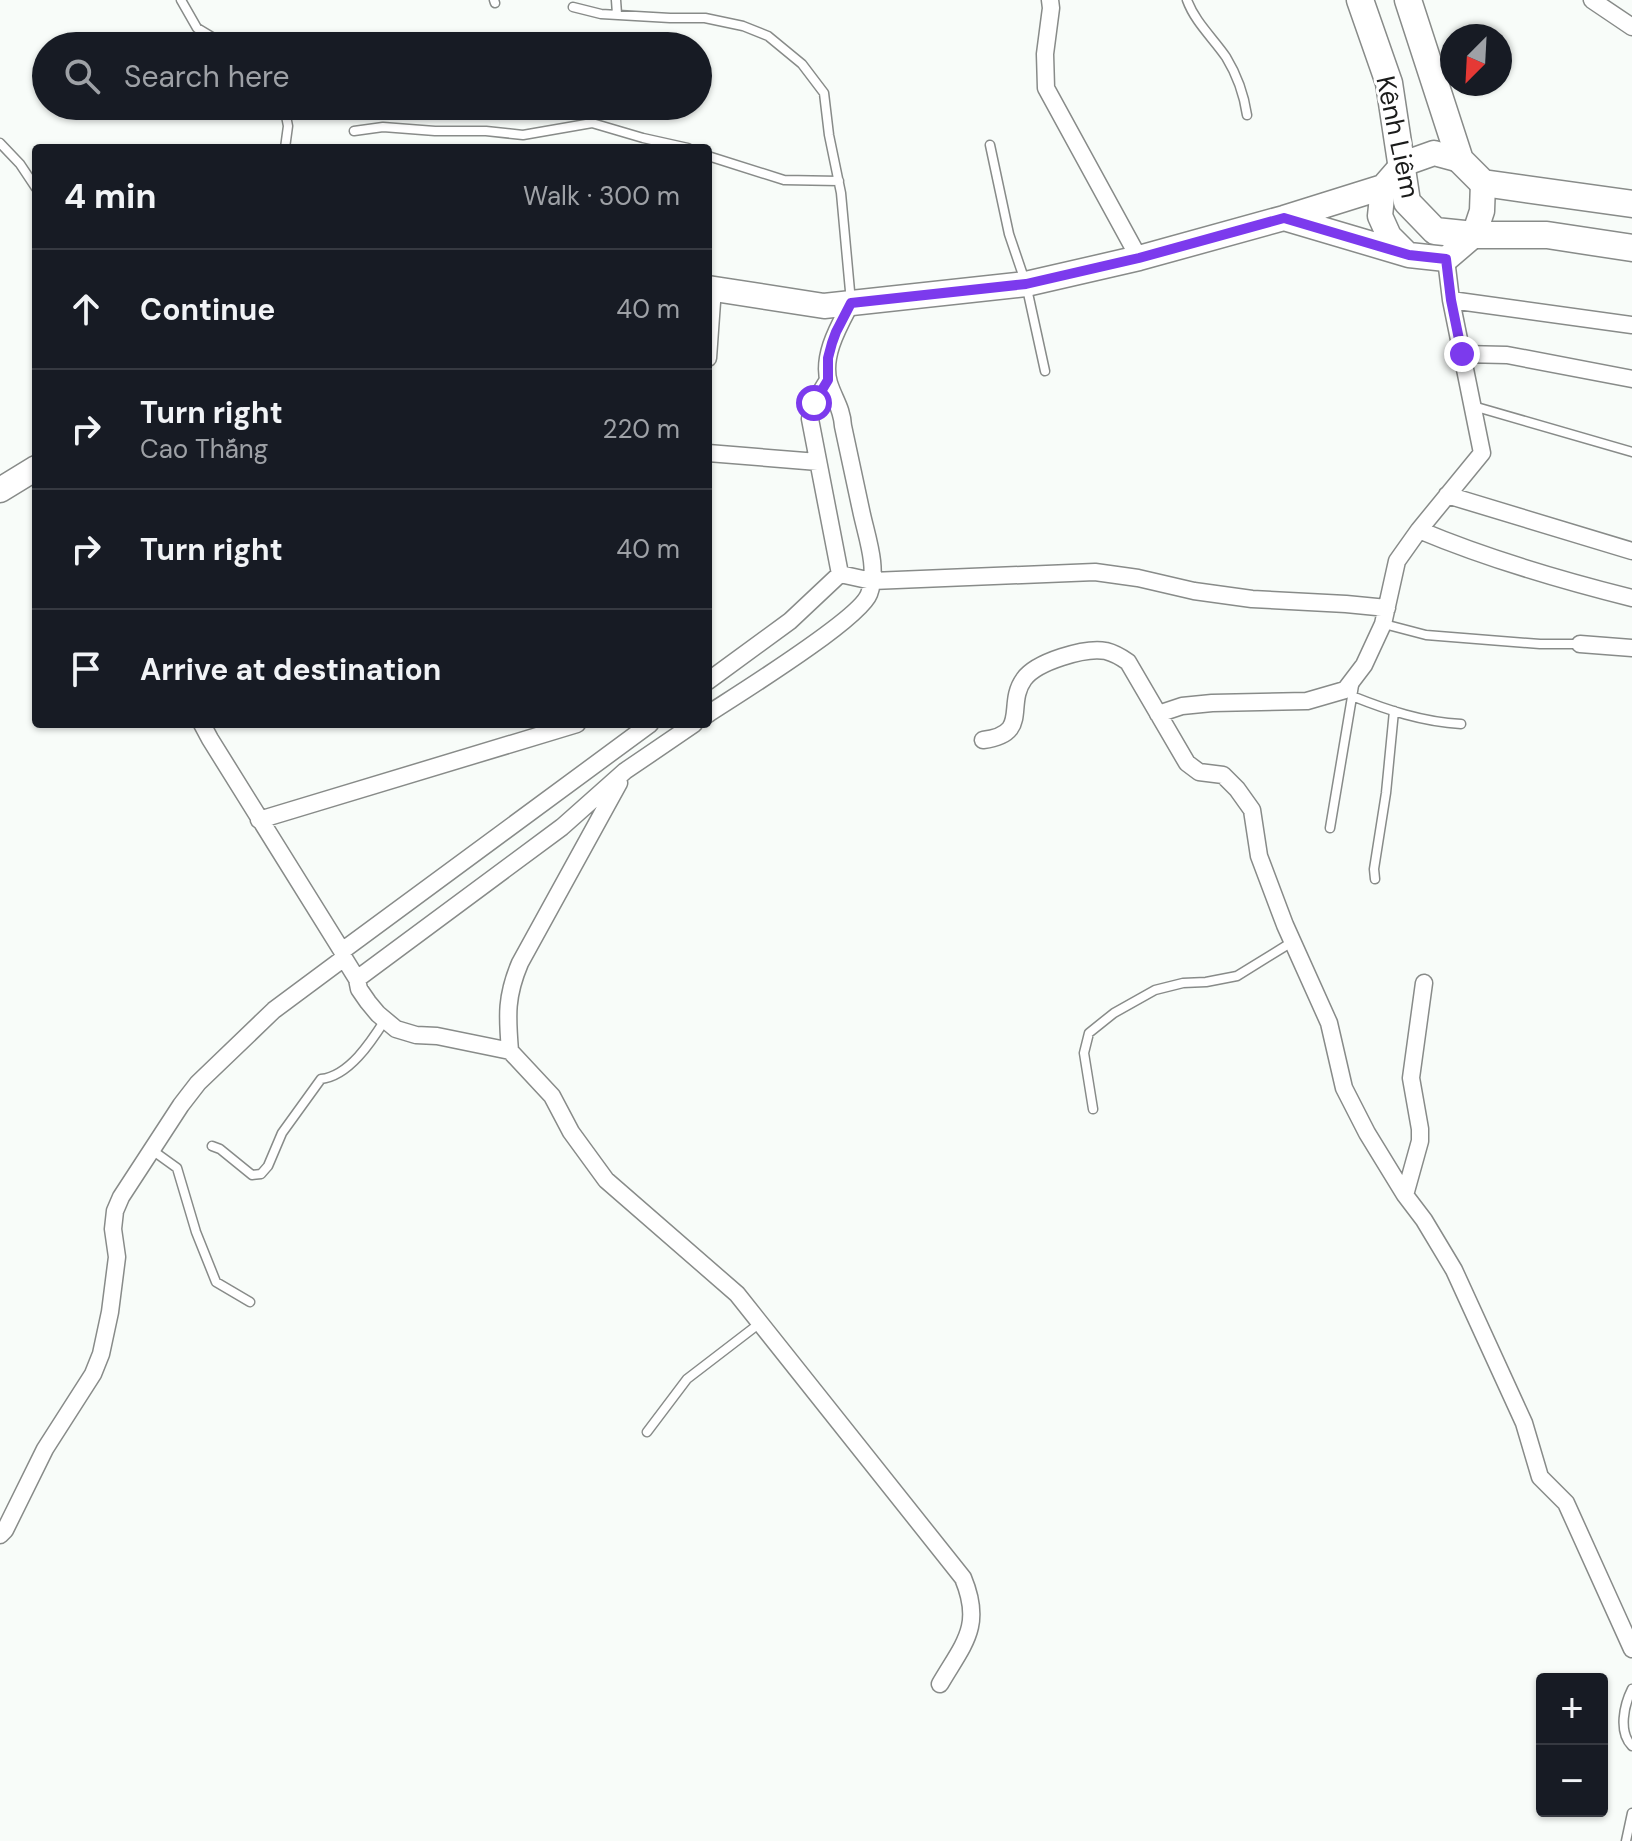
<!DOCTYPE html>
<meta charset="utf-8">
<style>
body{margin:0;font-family:"DM Sans",sans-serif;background:#242831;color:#f1f3f6}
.controls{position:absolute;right:24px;bottom:24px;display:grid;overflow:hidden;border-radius:8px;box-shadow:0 2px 6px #0004}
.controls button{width:72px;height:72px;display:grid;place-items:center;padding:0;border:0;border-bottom:2px solid #363941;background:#171b24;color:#f1f3f6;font:40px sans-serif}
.compass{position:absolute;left:1440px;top:24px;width:72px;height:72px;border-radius:50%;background:#171b24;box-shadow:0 2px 6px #0004;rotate:204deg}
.stop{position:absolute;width:24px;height:24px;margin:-18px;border:6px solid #7c3aed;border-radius:50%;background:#fff}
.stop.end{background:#7c3aed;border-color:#fff;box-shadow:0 2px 8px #0008}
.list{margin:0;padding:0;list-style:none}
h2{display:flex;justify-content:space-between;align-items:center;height:104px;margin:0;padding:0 32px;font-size:34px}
h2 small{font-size:26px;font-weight:400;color:#9ea1a6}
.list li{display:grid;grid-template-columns:52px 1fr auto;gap:24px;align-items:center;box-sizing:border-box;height:120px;padding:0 32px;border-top:2px solid #363941}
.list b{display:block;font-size:30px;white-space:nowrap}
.list p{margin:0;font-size:26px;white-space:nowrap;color:#9ea1a6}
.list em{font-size:26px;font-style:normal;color:#9ea1a6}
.icon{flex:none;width:44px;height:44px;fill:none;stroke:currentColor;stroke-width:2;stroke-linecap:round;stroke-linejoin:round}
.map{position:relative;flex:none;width:1632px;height:1841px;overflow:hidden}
.search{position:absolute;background:#171b24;box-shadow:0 2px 6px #0004;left:32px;top:32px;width:680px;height:88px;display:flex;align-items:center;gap:20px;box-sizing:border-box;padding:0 28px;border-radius:44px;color:#9ea1a6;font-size:30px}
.panel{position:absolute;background:#171b24;box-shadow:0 2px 6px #0004;left:32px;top:144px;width:680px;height:584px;border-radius:8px}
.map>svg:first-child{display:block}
</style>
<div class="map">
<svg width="1632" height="1841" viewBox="0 0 1632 1841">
<rect width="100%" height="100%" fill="#f8fcf9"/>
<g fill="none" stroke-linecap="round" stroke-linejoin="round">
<g stroke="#888b89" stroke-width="11">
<path id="lane" d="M181 0 197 28 227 46
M494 0 495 3
M616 0 617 14
M1187 0C1195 22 1213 38 1226 57 1237 75 1244 95 1247 115
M573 7 601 14 670 18H705L743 26 768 36 802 64 824 93 829 135 841 193 851 302
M284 106 288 126 285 148
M354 131 383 127 435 131H486L523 135 592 123 643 138 688 148
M0 143 20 164 36 188
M990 145 1009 234 1026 284 1045 371
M708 156 784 180 839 181
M1473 406 1632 452
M1384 624 1426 635 1540 644H1580
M1352 696C1387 710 1423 722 1461 724
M1330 828 1354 685
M1375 879 1374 869 1386 793 1394 711
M1093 1109 1084 1053 1089 1033 1114 1013 1155 990 1183 983 1206 982 1237 976 1292 942
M212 1146 220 1149 252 1175 261 1174 268 1166 282 1133 321 1079C349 1076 371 1042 385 1020
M152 1150 177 1168 196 1232 216 1282 250 1302
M647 1432 687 1379 760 1323
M1632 1689C1624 1705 1618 1732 1632 1746
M1626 1841 1632 1813"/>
</g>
<g stroke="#888b89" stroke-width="19">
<path id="street" d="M1050 0 1051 8 1045 54 1046 88 1139 258
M1592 0 1632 27
M1451 300 1632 325
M1462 354 1507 355 1632 379
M708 358 713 288
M708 453 818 462
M1447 495 1632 551
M1419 530C1488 559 1560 580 1632 598
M840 574 872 581 1095 572 1138 578 1194 591 1252 599 1346 604 1387 608
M1580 644 1632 648
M708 681 790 621 840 574 810 419 814 403 828 380
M708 714C737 695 860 619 869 594 879 568 866 535 861 510 855 482 849 454 843 426 842 408 834 399 829 383 821 356 839 326 851 303
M1158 714 1182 706 1212 703 1307 701 1345 690 1364 665 1383 624 1397 561 1419 530 1482 453 1451 300 1446 259
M202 724 210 739 342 951 344 958 357 979 359 989 368 1002 378 1014 396 1029 416 1035 437 1036 510 1051 552 1096 571 1132 606 1180 737 1294 963 1578C983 1626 964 1643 940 1684
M983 740C1031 734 1005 705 1024 679 1036 662 1085 647 1106 651 1114 653 1121 657 1128 662L1187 763 1199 772 1223 775 1237 789 1252 810 1259 856 1285 925 1329 1023 1344 1088 1367 1133 1405 1195 1424 1220 1454 1270 1524 1423 1540 1477 1566 1503 1632 1649
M259 820 577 724
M342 951 650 724
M357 979 562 827 625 771 694 724
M510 1051C507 1015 506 996 520 963L619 783
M1405 1195 1420 1141V1129L1411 1078 1424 983
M0 1535 5 1530 45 1449 93 1374 101 1354 110 1312 117 1257 113 1229 115 1211 121 1197 181 1105 198 1083 274 1010 344 958"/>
</g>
<g stroke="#888b89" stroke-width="27">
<path id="secondary" d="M1284 218 1409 255 1446 259 1474 235 1482 211 1483 183
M1407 254 1389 236 1380 216 1383 187 1403 164 1434 153 1460 160
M708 288 824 306 1026 284 1139 258 1284 218 1383 187
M0 490 36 468"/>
</g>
<g stroke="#888b89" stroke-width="29">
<path id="primary" d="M1360 0 1389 83 1407 202 1435 231 1474 235H1547L1632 248
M1408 0 1460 160 1483 183 1632 204"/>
</g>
<use href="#lane" stroke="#fff" stroke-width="8"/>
<use href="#street" stroke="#fff" stroke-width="16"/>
<use href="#secondary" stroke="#fff" stroke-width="24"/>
<use href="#primary" stroke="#fff" stroke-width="26"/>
</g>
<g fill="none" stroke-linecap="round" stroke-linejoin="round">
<path stroke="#7c3aed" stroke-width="10" d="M814 403 828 380V358L832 343 836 332 851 303 1026 284 1139 258 1284 218 1409 255 1446 259 1451 300 1462 354"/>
</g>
<g text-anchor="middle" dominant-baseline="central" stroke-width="6" stroke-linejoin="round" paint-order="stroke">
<g font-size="26" fill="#1a1b1a" stroke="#fff">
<text transform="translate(1398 137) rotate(78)">Kênh Liêm</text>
</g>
</g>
</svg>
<div class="controls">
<button>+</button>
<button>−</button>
</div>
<svg class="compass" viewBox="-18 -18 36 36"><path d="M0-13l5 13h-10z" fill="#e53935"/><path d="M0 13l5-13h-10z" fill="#9ea1a6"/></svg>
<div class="stop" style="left:814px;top:403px"></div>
<div class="stop end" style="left:1462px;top:354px"></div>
<div class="search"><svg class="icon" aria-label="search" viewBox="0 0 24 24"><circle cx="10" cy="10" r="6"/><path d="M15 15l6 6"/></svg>Search here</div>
<section class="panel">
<h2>4 min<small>Walk · 300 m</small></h2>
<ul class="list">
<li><svg class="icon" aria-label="ahead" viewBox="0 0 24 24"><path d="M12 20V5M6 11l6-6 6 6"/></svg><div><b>Continue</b></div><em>40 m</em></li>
<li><svg class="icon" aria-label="right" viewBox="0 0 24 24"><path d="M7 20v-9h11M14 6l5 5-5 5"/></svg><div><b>Turn right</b><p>Cao Thắng</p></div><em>220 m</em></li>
<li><svg class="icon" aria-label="right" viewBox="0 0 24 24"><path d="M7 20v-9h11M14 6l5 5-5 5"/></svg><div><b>Turn right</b></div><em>40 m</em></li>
<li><svg class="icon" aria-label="arrive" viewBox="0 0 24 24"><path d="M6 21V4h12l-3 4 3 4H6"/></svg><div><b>Arrive at destination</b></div></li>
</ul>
</section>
</div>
